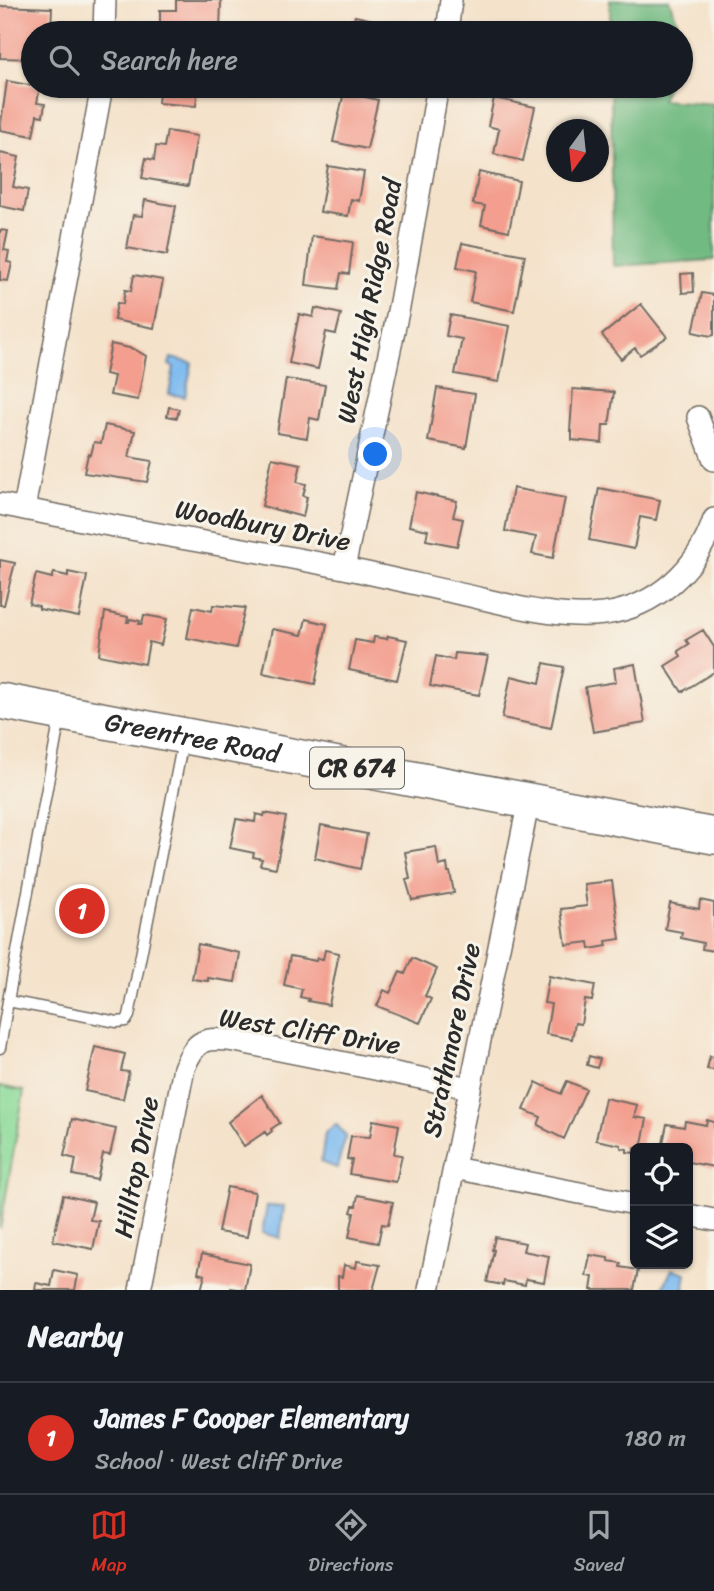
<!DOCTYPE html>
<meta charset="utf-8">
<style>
body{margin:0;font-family:Sriracha,sans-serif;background:#242831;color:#f1f3f6}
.controls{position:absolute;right:21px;bottom:21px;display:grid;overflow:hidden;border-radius:10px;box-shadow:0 2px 5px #0004}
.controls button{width:63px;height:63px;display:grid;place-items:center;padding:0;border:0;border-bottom:2px solid #363941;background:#171b24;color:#f1f3f6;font:35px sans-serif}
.compass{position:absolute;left:546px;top:119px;width:63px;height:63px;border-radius:50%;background:#171b24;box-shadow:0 2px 5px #0004;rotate:195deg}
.you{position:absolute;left:376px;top:455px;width:24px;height:24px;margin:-18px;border:5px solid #fff;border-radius:50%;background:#1a73e8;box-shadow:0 0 0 10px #1a73e833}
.badge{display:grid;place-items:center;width:46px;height:46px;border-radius:50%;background:#d93025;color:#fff;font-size:23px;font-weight:700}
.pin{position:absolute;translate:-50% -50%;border:4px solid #fff;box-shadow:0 2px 7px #0006}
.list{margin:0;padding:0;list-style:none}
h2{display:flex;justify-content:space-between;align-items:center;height:91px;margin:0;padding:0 28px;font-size:30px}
h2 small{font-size:23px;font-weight:400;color:#9ea1a6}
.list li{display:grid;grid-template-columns:46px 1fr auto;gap:21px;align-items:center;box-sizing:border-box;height:112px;padding:0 28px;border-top:2px solid #363941}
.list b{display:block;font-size:26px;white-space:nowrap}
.list p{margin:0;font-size:23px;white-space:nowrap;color:#9ea1a6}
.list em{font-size:23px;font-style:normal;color:#9ea1a6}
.icon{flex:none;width:38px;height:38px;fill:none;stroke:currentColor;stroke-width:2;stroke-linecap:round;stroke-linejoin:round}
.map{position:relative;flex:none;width:714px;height:1290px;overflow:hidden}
.search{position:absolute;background:#171b24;box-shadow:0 2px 5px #0004;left:21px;right:21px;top:21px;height:77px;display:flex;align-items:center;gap:18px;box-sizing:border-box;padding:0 24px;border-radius:38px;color:#9ea1a6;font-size:26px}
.sheet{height:203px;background:#171b24}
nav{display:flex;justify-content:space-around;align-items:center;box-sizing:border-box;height:98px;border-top:2px solid #363941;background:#171b24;font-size:19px;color:#9ea1a6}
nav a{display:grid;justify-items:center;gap:4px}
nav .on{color:#d93025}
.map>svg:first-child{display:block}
</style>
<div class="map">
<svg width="714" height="1290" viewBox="0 0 714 1290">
<rect width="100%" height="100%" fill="#f7f3e8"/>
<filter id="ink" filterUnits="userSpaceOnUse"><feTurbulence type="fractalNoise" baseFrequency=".0143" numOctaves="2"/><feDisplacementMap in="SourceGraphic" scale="14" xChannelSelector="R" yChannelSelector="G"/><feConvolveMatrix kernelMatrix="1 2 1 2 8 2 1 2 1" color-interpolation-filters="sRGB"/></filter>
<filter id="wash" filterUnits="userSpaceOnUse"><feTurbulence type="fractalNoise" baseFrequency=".00686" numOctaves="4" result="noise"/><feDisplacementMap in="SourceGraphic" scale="28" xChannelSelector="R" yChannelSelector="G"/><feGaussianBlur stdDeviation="1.57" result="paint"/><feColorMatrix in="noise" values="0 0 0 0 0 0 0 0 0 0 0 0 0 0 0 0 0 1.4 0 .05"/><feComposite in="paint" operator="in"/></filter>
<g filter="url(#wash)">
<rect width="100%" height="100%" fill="#f4e2ca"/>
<path fill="#8cda99" stroke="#5c8262" stroke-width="2" d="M0 1086 24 1091 0 1229Z"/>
<path fill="#71ba81" stroke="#4e7256" stroke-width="2" d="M610 0H669L687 47 681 60V33H610Z
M611 86H667L661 100 714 104V260L613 266Z"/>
<path fill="#7dbaf0" stroke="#54728e" stroke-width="2" d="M171 358 192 363 185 397 169 394 174 367 169 365Z
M336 1124 346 1136 337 1168 321 1162 325 1133Z
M267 1206H284L280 1238 262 1233Z
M672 1269 686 1273 684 1286 685 1290H662Z"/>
<g id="blocks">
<path fill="#f39e8e" d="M176 0H221L220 32 160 31V10H176Z
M0 6 52 8 51 29 36 28 35 33H33V59L0 58Z
M355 16 387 23 384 33H351Z
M7 81 40 87 37 103 45 104 43 116 37 115 33 136 0 130Z
M160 86H198L196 106 158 103Z
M344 92 378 100 367 149 333 142Z
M494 98 535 107 523 161 494 154 499 129 488 126Z
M167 131 197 136 188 186 142 178 146 158 154 160 156 146 164 147Z
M0 153 19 157 13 187 28 190 24 211 0 206Z
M328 166 364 172 359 201 351 199 348 216 320 212Z
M479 172 519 181 509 231 481 225 485 206 473 204Z
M145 200 176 206 167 255 127 248 133 215 142 216Z
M0 230 8 231 4 250 9 251 7 262 12 263 8 281 0 280Z
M312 236 353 242 349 274 341 273 338 289 306 285Z
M462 243 525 255 514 311 470 302 476 271 457 267Z
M693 273 694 292 682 293 681 274Z
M134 275 163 280 154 328 114 320 117 303 123 304 125 290 131 291Z
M702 293 714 295V335L711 336 693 332Z
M641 304 667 337 640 355 635 348 621 359 602 335Z
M315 308 341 314 336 334 326 332 318 369 289 363 299 314 313 317Z
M450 315 510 326 499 382 455 374 462 339 446 336Z
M111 344 134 349 146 356 138 400 110 395 114 376 105 374Z
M286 379 325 385 319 420 310 418 307 438 277 433Z
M437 388 475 394 466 448 428 441Z
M573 389 614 392 609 425H603L602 443 572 440V431H570Z
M169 407 179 409 177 418 167 416Z
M105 425 135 431 129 457 152 461 147 482 84 473 88 454 91 455 94 442 101 443Z
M272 458 301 464 297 482 306 484 303 496 307 497 303 517 262 506Z
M513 488 565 498 553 558 532 554 536 537 505 531Z
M599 488 660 500 656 520 640 517 634 549 589 540Z
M416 492 457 501 453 517 463 519 457 546 426 540 428 530 409 526Z
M0 560 15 563 4 605H0Z
M68 572 87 576 79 617 39 609V606L29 604 36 574 52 578 54 573 68 576Z
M213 605 245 608 236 648 187 638 193 607 212 611Z
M105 612 128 617 127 622H129L130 619 140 621 139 624H142L144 615 167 619 161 645 149 642 145 664 99 655Z
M306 619 327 624 315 684 263 673 272 629 302 635Z
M703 630 714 647V672L682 692 665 666 681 656 678 651 689 644 686 640Z
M388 636 407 640 397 680 349 670 355 640 373 643 374 637 387 639Z
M455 653 488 656 479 695 430 686 436 656 454 660Z
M544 663 564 667 551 728 502 718 511 676 540 683Z
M635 664 645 723 593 732 585 687 616 682 614 668Z
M265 813 286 817 276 868 260 865 262 859 253 857 254 853 230 848 236 819 255 822 256 814 264 816Z
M321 825 367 834 360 869 315 858Z
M436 847 439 866 447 864 448 872H450L454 893 412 900 406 880 410 879 405 852Z
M612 881 620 939 606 941 607 946 590 949 589 942 566 945 561 909 587 906 584 884Z
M700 900 714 903V951L702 949 703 943 681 938 682 932 665 929 670 903 699 909Z
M198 944 240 953 235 982 208 978V981L192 979Z
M325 950 339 953 329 1005 308 1001 309 999 300 997 302 989 284 985 290 956 316 961 317 958 323 959Z
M412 958 437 969 425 996 431 999 420 1023 377 1006 384 990 390 993 400 972 405 974Z
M549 976 595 985 592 1001 585 1000 581 1024 575 1023 572 1039 546 1034 551 1004 544 1003Z
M95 1047 125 1054 121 1071 129 1072 123 1099 85 1091Z
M589 1056 600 1059 597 1068 587 1065Z
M710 1056 714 1057V1070L707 1069Z
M567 1081 586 1089 564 1139 544 1129V1128L538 1125 541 1117 524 1110 536 1082 561 1094Z
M262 1095 280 1123 271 1129 272 1131 267 1135 265 1132 244 1146 228 1122Z
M605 1098 637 1105 634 1117 647 1119 641 1148H635V1153L627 1152V1149L621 1148V1145L596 1140Z
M72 1119 116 1129 110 1155 103 1154 97 1180 73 1175 76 1159 64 1156Z
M373 1120 399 1125 394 1154 402 1155 396 1182 349 1174 352 1160 347 1159 351 1136 370 1137Z
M707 1120 714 1122V1167L688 1162V1148H662L667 1124 684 1127 685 1121 706 1125Z
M227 1187 255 1192 247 1237 218 1232Z
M63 1195 94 1202 90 1220 99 1221 93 1249 53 1241Z
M358 1195 393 1202 388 1225 382 1224 378 1243 349 1237 354 1213 351 1212 353 1206H356Z
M495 1237 525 1243 523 1251 549 1256 544 1282 526 1279 525 1285 504 1281 503 1285 487 1282 494 1250H492Z
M202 1254 250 1264 245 1290 231 1288 230 1290H201L205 1275 198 1273Z
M590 1255 608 1258V1261L621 1263 620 1267 638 1270 634 1290H591L593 1277 586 1276Z
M357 1261 380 1265 373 1290H338V1276L342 1277 344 1265 356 1268Z
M54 1270 78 1275 75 1290H35L36 1283 51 1286Z"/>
</g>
</g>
<g filter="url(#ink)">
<use href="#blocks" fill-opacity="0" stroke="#716b63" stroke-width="2"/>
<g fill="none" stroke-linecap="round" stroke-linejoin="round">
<g stroke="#716b63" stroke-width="13">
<path id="lane" d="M60 717 8 1001 117 1022 126 1021 129 1016 183 741
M0 1048 8 1001"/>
</g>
<g stroke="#716b63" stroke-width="24">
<path id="street" d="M104 33 105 0
M447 33 451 0
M698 417 714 460
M0 504C114 528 230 545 344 568 391 578 437 589 483 599 522 608 564 619 604 614 656 607 698 569 714 519
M24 509 102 86
M344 568 400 302 438 86
M454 1168 635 1204
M688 1215 714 1220
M140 1290 184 1068C196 1039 204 1037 235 1041L470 1088
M429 1290 529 800"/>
</g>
<g stroke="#716b63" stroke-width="38">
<g id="primary">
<path id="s1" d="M0 701 714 836"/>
</g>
</g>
<use href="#lane" stroke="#fff" stroke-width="10"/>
<use href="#street" stroke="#fff" stroke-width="21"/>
<use href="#primary" stroke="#fff" stroke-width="35"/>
</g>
</g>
<g text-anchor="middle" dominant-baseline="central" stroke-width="6" stroke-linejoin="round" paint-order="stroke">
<rect fill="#f7f3e8" stroke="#686764" stroke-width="2" x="310" y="747.5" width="94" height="41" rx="5"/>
<g font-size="24" font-weight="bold" fill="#2b2b2b">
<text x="357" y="768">CR 674</text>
</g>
<g font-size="26" fill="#2b2b2b" stroke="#f7f3e8">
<text transform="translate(369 301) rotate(-79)">West High Ridge Road</text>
<text transform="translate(263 525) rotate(11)">Woodbury Drive</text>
<text stroke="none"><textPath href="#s1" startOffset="196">Greentree Road</textPath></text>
<text transform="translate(310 1031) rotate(9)">West Cliff Drive</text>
<text transform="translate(451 1040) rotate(-78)">Strathmore Drive</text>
<text transform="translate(136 1167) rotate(-79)">Hilltop Drive</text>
</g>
</g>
</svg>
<div class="controls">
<button><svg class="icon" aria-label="locate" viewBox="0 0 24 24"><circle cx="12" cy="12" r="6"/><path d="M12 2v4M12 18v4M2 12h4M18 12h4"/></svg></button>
<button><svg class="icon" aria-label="layers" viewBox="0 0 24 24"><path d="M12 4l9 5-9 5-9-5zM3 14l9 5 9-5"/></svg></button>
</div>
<svg class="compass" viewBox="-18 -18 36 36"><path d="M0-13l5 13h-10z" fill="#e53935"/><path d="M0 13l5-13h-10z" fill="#9ea1a6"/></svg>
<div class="you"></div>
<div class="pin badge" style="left:82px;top:911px">1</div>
<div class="search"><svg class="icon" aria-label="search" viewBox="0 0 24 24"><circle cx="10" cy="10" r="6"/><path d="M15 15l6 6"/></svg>Search here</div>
</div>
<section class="sheet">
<h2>Nearby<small></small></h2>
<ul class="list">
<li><span class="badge">1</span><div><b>James F Cooper Elementary</b><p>School · West Cliff Drive</p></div><em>180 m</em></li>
</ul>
</section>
<nav>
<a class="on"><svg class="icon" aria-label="map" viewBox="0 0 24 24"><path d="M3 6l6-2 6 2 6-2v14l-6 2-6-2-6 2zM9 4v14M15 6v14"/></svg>Map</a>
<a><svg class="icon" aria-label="directions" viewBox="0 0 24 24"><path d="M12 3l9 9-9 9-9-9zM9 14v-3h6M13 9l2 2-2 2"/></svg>Directions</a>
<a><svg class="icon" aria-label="saved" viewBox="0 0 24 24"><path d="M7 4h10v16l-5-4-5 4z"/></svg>Saved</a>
</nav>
